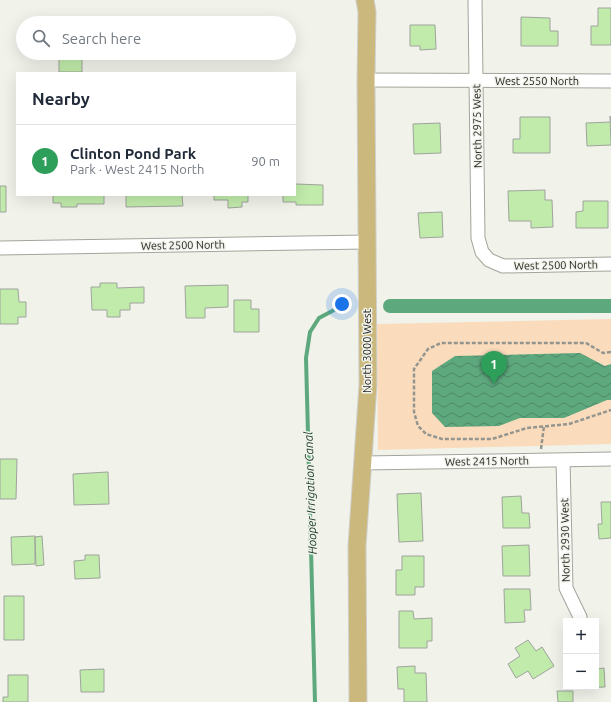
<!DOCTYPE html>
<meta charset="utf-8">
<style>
body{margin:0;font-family:Ubuntu,sans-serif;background:#f2f2f3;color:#1f2937}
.controls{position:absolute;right:12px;bottom:12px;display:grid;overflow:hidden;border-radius:0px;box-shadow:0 4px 16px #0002}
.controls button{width:36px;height:36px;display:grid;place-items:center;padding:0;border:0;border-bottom:1px solid #e0e1e3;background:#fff;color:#1f2937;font:20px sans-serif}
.you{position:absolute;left:342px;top:304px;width:14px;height:14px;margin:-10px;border:3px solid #fff;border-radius:50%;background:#1a73e8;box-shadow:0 0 0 6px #1a73e833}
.badge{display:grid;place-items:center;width:26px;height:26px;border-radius:50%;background:#0e8aac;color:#fff;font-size:13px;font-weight:700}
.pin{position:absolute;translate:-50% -33px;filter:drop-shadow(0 1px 2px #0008)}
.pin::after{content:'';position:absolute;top:21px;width:14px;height:12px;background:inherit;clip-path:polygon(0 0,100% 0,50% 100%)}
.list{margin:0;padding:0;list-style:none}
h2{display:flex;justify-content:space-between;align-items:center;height:52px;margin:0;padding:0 16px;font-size:17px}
h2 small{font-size:13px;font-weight:400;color:#747a83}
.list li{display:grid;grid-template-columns:26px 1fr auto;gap:12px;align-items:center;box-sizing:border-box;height:72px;padding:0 16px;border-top:1px solid #e0e1e3}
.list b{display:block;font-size:15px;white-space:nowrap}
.list p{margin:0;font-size:13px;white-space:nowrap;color:#747a83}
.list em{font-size:13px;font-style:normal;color:#747a83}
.icon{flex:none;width:22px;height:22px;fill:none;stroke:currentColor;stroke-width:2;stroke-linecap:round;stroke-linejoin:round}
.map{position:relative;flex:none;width:611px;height:702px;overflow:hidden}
.search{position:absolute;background:#fff;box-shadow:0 4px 16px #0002;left:16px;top:16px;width:280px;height:44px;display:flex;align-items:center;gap:10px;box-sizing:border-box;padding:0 14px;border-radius:22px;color:#747a83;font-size:15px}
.panel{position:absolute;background:#fff;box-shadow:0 4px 16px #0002;left:16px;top:72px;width:280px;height:124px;border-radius:0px}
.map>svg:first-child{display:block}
</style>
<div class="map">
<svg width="611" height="702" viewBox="0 0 611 702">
<defs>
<pattern id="water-waves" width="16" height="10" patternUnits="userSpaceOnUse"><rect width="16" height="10" fill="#5ea87e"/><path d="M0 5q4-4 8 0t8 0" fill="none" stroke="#4d8867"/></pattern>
</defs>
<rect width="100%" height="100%" fill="#f1f2ea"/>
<path fill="#fadcbc" d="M611 319V444L378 450 377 324Z"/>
<path fill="url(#water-waves)" d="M580 353 605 366 611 364V400H607L564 418H520L499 426 445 427 432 413V371L455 356Z"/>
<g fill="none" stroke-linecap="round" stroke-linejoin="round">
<path stroke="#5ea87e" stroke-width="4" d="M315 702 306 358 310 332 319 318 336 309 347 307"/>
<path stroke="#5ea87e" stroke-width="14" d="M390 306H611"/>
</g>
<path fill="#c0ebaa" stroke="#9fa49d" d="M598 8H611V45H591V26H598Z
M521 17 550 18V31H558V46H521Z
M410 25H435L436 49 420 50V46H410Z
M59 53H82V72H59Z
M610 116 611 145 587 146 586 123 611 122Z
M520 117H550V153H513V139H520Z
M440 123 441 153 414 154 413 124Z
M295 184 323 185V205H296V202H283V195H295Z
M0 186H6V212H0Z
M545 190V200H552L553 227 531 228V221H509L508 191Z
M53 195H104V204H77V207H61V203H53Z
M126 195H182L183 206 126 207Z
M214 195H248V202H242V207L228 208V200H214Z
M583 201H608V228H576V212L583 211Z
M442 212 443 237 420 238 418 213Z
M100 283H117V288L144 287V303H130V310H120V317H107V310H92L91 287H100Z
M228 285V307L205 308V318H186L185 286Z
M0 289H18L19 302H26V317H18V324H0Z
M234 300H251V309H259V332H234Z
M0 459H17L16 499H0Z
M108 472 109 504 74 505 73 474Z
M421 493 423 541 399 542 397 494Z
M521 496 522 513H529L530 528H503L502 497Z
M601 502H611V538L599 539 598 524H602Z
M35 536V564L12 565 11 537Z
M42 536 44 565 36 566 35 537Z
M529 545 530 576H503L502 546Z
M85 555H99L100 578 75 579 74 561 85 560Z
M402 556H424V587H415V595H396V570H402Z
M504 589H530L531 610H524L525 622 505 623Z
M4 596H24V640H4Z
M399 611H413L414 619 432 618V641H427V648H399Z
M528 640 536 651 542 647 554 666 533 679 528 671 516 678 508 664 520 656 515 648Z
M415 666V673H426L427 702H404V689H398L397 667Z
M604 668 605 687 577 688V687H596V669Z
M104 669V692H81L80 670Z
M8 675H28V702H3V697H8Z
M557 691H573V702H558Z"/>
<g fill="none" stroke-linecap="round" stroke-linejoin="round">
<g stroke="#a3a49c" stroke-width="15">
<path id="minor" d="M475 0 478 238 482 252 489 260 503 266 611 264
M366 80 611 81
M0 248 367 242
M563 460 566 588 580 617
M363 463 611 459"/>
</g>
<g stroke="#cfcfce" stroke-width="19">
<path id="major" d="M358 702 357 546 368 385 366 80 367 12 365 0"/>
</g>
<path stroke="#94958f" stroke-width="2.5" stroke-dasharray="4 2" stroke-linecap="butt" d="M611 352 603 353 586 343H441L428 349 414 369V412L418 426 426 434 442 439H492L527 428 569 424 611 410
M541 449 544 426"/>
<use href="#minor" stroke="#fff" stroke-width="13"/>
<use href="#major" stroke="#cbb87c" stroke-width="17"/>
</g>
<g text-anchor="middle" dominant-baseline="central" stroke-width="3" stroke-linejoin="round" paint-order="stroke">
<g font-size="11" fill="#232320" stroke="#f1f2ea">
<text x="537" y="81">West 2550 North</text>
<text transform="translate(477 126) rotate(-91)">North 2975 West</text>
<text transform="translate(183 245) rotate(-1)">West 2500 North</text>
<text transform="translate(556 265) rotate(-1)">West 2500 North</text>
<text transform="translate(367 351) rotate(-90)">North 3000 West</text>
<text transform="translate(487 461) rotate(-1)">West 2415 North</text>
<text transform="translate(565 540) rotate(-91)">North 2930 West</text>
</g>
<g font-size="12" font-style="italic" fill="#173826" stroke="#f1f2ea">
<text transform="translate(310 493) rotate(-92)">Hooper Irrigation Canal</text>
</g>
</g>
</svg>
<div class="controls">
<button>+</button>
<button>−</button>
</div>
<div class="you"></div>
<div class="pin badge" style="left:494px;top:384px;background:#2e9e5b">1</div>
<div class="search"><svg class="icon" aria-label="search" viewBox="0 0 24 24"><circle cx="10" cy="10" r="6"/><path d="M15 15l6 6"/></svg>Search here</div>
<section class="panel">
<h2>Nearby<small></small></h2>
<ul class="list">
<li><span class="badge" style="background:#2e9e5b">1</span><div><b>Clinton Pond Park</b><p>Park · West 2415 North</p></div><em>90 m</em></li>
</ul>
</section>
</div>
